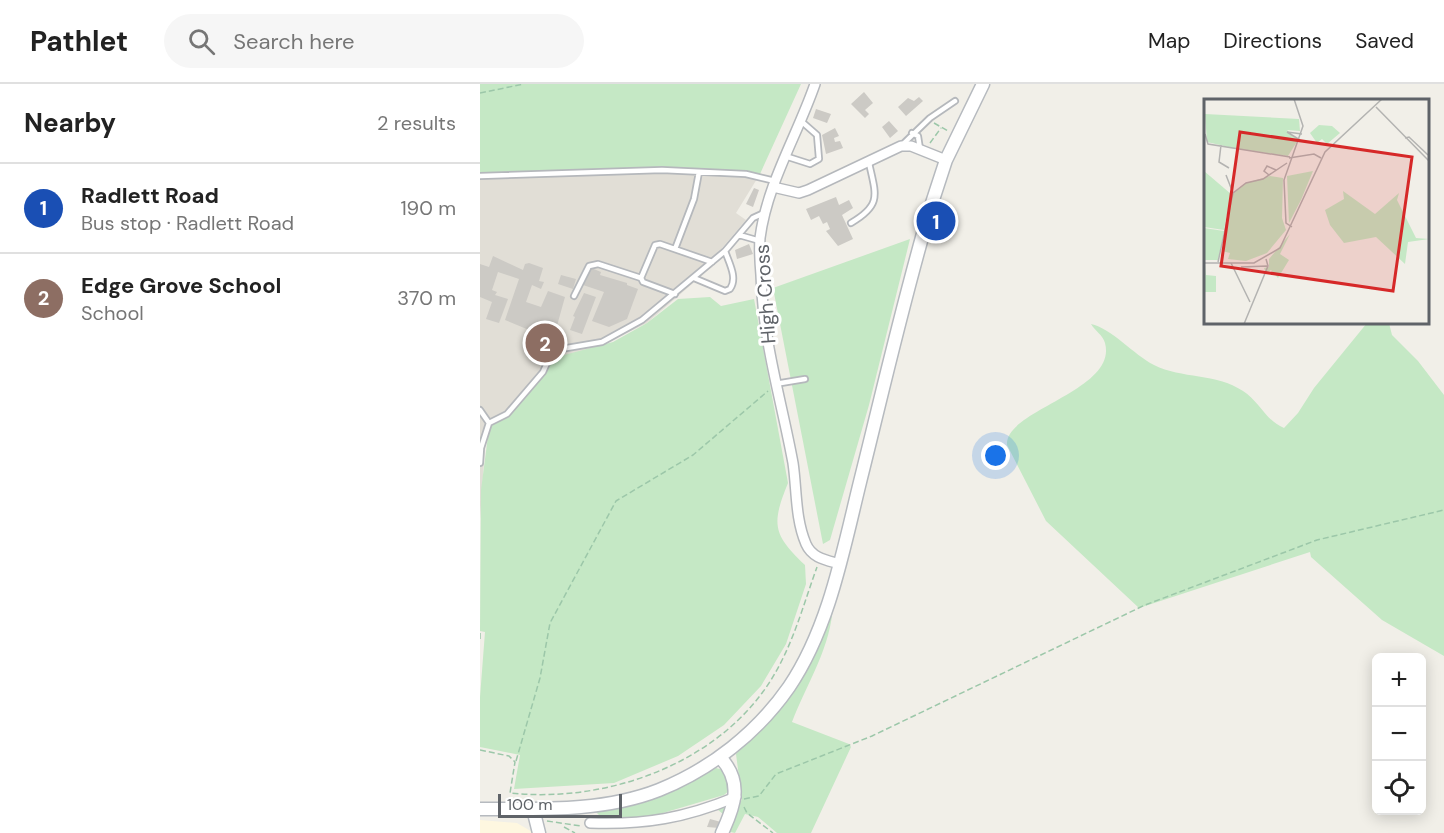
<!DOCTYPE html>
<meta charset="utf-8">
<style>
body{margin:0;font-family:"DM Sans",sans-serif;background:#f6f6f6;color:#222}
.controls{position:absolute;right:18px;bottom:18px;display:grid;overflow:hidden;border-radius:9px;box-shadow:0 3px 15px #0003}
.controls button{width:54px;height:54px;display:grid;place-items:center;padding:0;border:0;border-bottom:2px solid #e0e0e0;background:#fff;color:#222;font:30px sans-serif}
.scale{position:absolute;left:18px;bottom:15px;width:124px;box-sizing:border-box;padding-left:6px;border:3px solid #5f6368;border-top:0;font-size:16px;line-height:21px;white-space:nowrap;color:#5f6368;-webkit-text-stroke:4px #fff;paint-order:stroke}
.you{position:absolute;left:516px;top:372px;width:21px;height:21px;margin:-15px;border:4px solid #fff;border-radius:50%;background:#1a73e8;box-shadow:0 0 0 9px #1a73e833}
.badge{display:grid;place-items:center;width:39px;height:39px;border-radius:50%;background:#1a73e8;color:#fff;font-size:20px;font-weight:700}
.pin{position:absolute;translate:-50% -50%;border:3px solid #fff;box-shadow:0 2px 6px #0006}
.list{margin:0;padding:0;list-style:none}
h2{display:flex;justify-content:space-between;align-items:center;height:78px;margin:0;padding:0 24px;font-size:26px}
h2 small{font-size:20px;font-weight:400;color:#767676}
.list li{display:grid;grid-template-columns:39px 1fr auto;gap:18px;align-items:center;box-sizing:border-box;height:90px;padding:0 24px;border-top:2px solid #e0e0e0}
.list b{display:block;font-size:22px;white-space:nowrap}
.list p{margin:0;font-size:20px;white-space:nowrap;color:#767676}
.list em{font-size:20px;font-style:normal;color:#767676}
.icon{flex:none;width:33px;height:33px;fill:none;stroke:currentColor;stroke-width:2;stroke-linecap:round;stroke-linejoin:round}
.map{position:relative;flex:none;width:964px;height:749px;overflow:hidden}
header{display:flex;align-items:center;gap:36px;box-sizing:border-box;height:84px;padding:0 30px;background:#fff;border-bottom:2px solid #e0e0e0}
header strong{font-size:28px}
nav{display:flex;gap:33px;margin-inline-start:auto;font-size:21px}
.search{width:420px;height:54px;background:#f6f6f6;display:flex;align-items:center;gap:15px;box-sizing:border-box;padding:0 21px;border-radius:33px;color:#767676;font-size:22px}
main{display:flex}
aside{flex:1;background:#fff}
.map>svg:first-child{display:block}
</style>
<header>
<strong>Pathlet</strong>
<div class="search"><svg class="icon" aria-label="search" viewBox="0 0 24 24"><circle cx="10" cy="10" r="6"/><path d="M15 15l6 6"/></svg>Search here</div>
<nav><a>Map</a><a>Directions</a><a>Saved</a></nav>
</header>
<main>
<aside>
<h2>Nearby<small>2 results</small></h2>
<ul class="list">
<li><span class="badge" style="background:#1a4fb4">1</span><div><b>Radlett Road</b><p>Bus stop · Radlett Road</p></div><em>190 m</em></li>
<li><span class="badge" style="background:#8d6e63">2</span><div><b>Edge Grove School</b><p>School</p></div><em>370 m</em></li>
</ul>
</aside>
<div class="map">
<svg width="964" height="749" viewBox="0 0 964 749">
<rect width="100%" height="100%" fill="#f1efe8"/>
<path fill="#fef7e0" d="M0 736 37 739 54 749H0Z"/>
<path fill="#e1ded6" d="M137 84H212L280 90 256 129 266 136 237 170 241 175 167 239 117 264 9 344 5 363 0 435V89H77Z"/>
<path fill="#c5e8c5" d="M0 0H321L280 90C187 76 93 89 0 89Z
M430 155 389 321 350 456 343 460 293 204Z
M230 213 241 222 274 215 308 399C291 441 293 450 325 481L326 500 306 560 281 602 244 641 198 672 134 699 34 705 40 671 0 663V613L5 548 0 547 1 406 9 344 36 322 73 274 133 258 167 239 198 215Z
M887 239H909L912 251 938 277 964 311V572L902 536 831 473 830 468 659 524 566 437 527 361C524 326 638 307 625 259 623 251 615 247 611 240 631 244 654 271 674 281 702 295 736 289 763 307 779 317 786 337 804 344L818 329 834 304Z
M353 519C352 562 327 599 312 638L369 660 371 663 331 749H297L278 733 265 730 255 749 246 747 250 736 237 725 262 716 256 670 294 630Z
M236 684 247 687 251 705 244 711 166 734 121 733 116 728 166 714Z"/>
<path fill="#cccac5" d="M384 8 393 19 385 26 389 30 385 34 371 20Z
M439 13 443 17 426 32 418 23 428 14 434 17Z
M336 25 351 30 347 39 333 34Z
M409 37 418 47 410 54 402 43Z
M355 44 359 52 354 54 355 58 360 57 363 64 346 70 342 51Z
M274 104 279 106 273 123 266 120Z
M356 113 359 121 369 116 373 124 362 131 373 155 358 162 346 147 350 145 347 138 343 140 339 132 331 136 326 125Z
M269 160 273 170 257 175 255 166Z
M13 172 43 186 45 180 49 179 63 184 59 197 64 198 61 205 52 201 46 218 61 223 68 207 85 213 73 256 25 236 39 195 18 188 12 206 17 208 15 211 28 215 19 239 6 235 12 218 0 213V180L9 183Z
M109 183 121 188 120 191 147 199V201L158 205 147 235 129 243 112 237 124 208 103 201Z
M81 191 96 195 93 205 78 200Z
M104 209 116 213 102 250 90 246 95 233 93 232Z
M230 735 241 738 239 744 227 743Z"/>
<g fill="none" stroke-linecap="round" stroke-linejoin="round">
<g stroke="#b5b8bc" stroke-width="8">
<path id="lane" d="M432 49 438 52 440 65
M421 62 450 34 475 17
M305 72 330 80 339 75 337 51 321 37
M0 92 182 86 266 90 295 97
M371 139C402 121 396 111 389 79
M259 151 280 157
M195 165 214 115 219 88
M214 194 245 207 250 205C258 194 249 179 245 167
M195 210 163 198 161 194 175 161 180 160 232 178
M94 212 109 182 118 180 161 194
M295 300 325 295
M0 326 9 339 27 330 63 288 71 270 81 265 122 258 162 236 245 167 273 134 284 129
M0 379 1 364 9 339"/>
</g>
<g stroke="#b5b8bc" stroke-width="12">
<path id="street" d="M335 0C317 52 287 100 280 154 279 166 280 179 281 191 283 259 301 314 313 379 317 406 315 434 326 460 332 474 346 476 360 480
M293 103 319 109 328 106 421 62H431L466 76
M110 739C165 741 205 734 256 713"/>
</g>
<g stroke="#b6babf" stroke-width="15">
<path id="secondary" d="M240 673C263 698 255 721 242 749
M0 725C60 725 123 728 179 706 231 685 277 649 309 603 349 544 363 467 380 398 403 306 424 213 451 122L466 76 503 0
M53 725 59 749"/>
</g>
<path stroke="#9cc7a9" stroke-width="1.5" stroke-dasharray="6 3" stroke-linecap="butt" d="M0 9 44 0
M454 39 468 47
M450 59 461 44
M0 549V558
M0 666 29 672 35 678 30 709C131 720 250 676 299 582 316 550 325 516 337 483
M36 677 60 594 70 539 136 417 213 371 288 307
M264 715 279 712 296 690 392 652 665 521 837 456 964 426
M264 723 267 729 293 749
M67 737 101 742
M84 743 95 749"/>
<use href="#lane" stroke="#fff" stroke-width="4.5"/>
<use href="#street" stroke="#fff" stroke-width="9"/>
<use href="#secondary" stroke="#fff" stroke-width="12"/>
</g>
<g text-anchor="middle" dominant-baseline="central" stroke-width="6" stroke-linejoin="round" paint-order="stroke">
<g font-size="20" fill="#5f6368" stroke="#fff">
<text transform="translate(285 210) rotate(-94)">High Cross</text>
</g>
</g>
<g transform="translate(724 15)">
<rect width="225" height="225" fill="#f1efe8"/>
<path d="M1 15 95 20 96 32 83 31 94 41 84 57 29 49 3 43ZM115 26 128 27 136 34 123 45 118 40 113 44 106 34ZM0 72 27 95 20 131 0 128ZM109 72 97 101 85 124 83 77ZM66 77 79 79 78 119 82 131 63 154 42 162 24 160 26 154 18 152 29 95 42 84ZM139 92 171 115 195 94 193 101 212 139 225 140 204 143 201 165 172 138 140 144 126 126 121 111 140 100ZM0 129 20 132 14 161H0ZM86 135 76 155 85 161 74 179 67 171 62 174 60 169 65 168V160ZM2 165V176L12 177V193H0Z" fill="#c5e8c5"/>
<path fill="none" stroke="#b3b3b1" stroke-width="1.5" d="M172 8 225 62M1 35 4 45 86 58M201 39 205 38 224 56M96 41 83 33 98 35M17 46 15 63 25 69M85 59 110 55 117 59M22 76 29 94 42 84 59 80 83 64M65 76 60 72 63 67 72 71M88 128 82 124 80 81 99 27 90 0M14 163 29 94M0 164H50L76 149 121 53 178 0M27 164 46 203M37 168 63 167M40 225 64 167 62 160"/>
<path fill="#d62828" fill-opacity="0.15" stroke="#d62828" stroke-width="3" d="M36 33 208 58 189 192 17 167Z"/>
<rect width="225" height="225" fill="none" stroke="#5f6368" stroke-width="3"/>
</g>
</svg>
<div class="controls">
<button>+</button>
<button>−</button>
<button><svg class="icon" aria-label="locate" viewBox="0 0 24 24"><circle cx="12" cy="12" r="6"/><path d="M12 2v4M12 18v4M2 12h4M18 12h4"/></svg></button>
</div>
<div class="scale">100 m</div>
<div class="you"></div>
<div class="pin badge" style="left:456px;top:137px;background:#1a4fb4">1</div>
<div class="pin badge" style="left:65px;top:259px;background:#8d6e63">2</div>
</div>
</main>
